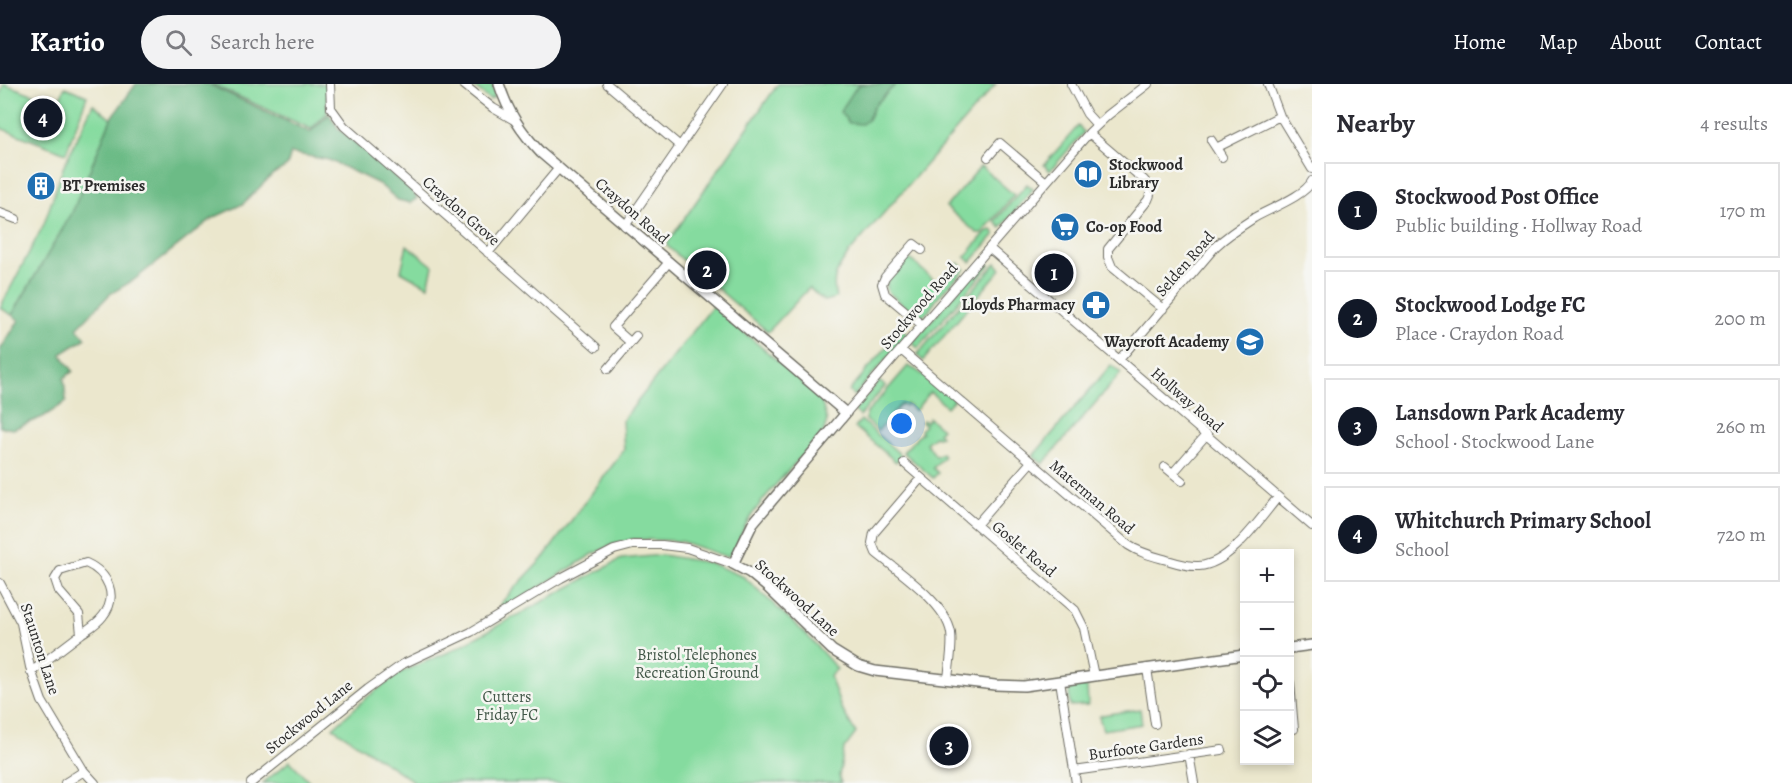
<!DOCTYPE html>
<meta charset="utf-8">
<style>
body{margin:0;font-family:Alegreya,serif;background:#f2f2f3;color:#2b2b33}
.controls{position:absolute;right:18px;bottom:18px;display:grid;overflow:hidden;border-radius:0px;box-shadow:0 3px 9px #0003}
.controls button{width:54px;height:54px;display:grid;place-items:center;padding:0;border:0;border-bottom:2px solid #e1e1e2;background:#fff;color:#2b2b33;font:30px sans-serif}
.you{position:absolute;left:902px;top:340px;width:21px;height:21px;margin:-15px;border:4px solid #fff;border-radius:50%;background:#1a73e8;box-shadow:0 0 0 9px #1a73e833}
.badge{display:grid;place-items:center;width:39px;height:39px;border-radius:50%;background:#111827;color:#fff;font-size:20px;font-weight:700}
.pin{position:absolute;translate:-50% -50%;border:3px solid #fff;box-shadow:0 2px 6px #0006}
.list{margin:0;padding:0;list-style:none}
h2{display:flex;justify-content:space-between;align-items:center;height:78px;margin:0;padding:0 24px;font-size:26px}
h2 small{font-size:20px;font-weight:400;color:#7c7c81}
.list li{display:grid;grid-template-columns:39px 1fr auto;gap:18px;align-items:center;box-sizing:border-box;height:96px;margin:0 12px 12px;padding:0 12px;border:2px solid #e1e1e2;border-radius:0px}
.list b{display:block;font-size:22px;white-space:nowrap}
.list p{margin:0;font-size:20px;white-space:nowrap;color:#7c7c81}
.list em{font-size:20px;font-style:normal;color:#7c7c81}
.icon{flex:none;width:33px;height:33px;fill:none;stroke:currentColor;stroke-width:2;stroke-linecap:round;stroke-linejoin:round}
.map{position:relative;flex:none;width:1312px;height:699px;overflow:hidden}
header{display:flex;align-items:center;gap:36px;box-sizing:border-box;height:84px;padding:0 30px;background:#111827;color:#fff}
header strong{font-size:28px}
nav{display:flex;gap:33px;margin-inline-start:auto;font-size:21px}
.search{width:420px;height:54px;background:#f2f2f3;display:flex;align-items:center;gap:15px;box-sizing:border-box;padding:0 21px;border-radius:33px;color:#7c7c81;font-size:22px}
main{display:flex}
aside{flex:1;background:#fff}
.map>svg:first-child{display:block}
</style>
<header>
<strong>Kartio</strong>
<div class="search"><svg class="icon" aria-label="search" viewBox="0 0 24 24"><circle cx="10" cy="10" r="6"/><path d="M15 15l6 6"/></svg>Search here</div>
<nav><a>Home</a><a>Map</a><a>About</a><a>Contact</a></nav>
</header>
<main>
<div class="map">
<svg width="1312" height="699" viewBox="0 0 1312 699">
<rect width="100%" height="100%" fill="#f6f6f2"/>
<filter id="ink" filterUnits="userSpaceOnUse"><feTurbulence type="fractalNoise" baseFrequency=".0167" numOctaves="2"/><feDisplacementMap in="SourceGraphic" scale="12" xChannelSelector="R" yChannelSelector="G"/><feConvolveMatrix kernelMatrix="1 2 1 2 8 2 1 2 1" color-interpolation-filters="sRGB"/></filter>
<filter id="wash" filterUnits="userSpaceOnUse"><feTurbulence type="fractalNoise" baseFrequency=".008" numOctaves="4" result="noise"/><feDisplacementMap in="SourceGraphic" scale="24" xChannelSelector="R" yChannelSelector="G"/><feGaussianBlur stdDeviation="1.35" result="paint"/><feColorMatrix in="noise" values="0 0 0 0 0 0 0 0 0 0 0 0 0 0 0 0 0 1.4 0 .05"/><feComposite in="paint" operator="in"/></filter>
<g filter="url(#wash)">
<rect width="100%" height="100%" fill="#ebe7cd"/>
<path fill="#85db9f" stroke="#588365" stroke-width="1.5" d="M4 0 58 19 65 3 87 12 66 69 0 44V11Z
M211 0H327V29L311 45Z
M470 0H493L495 13 490 16Z
M778 0H861L855 5 868 35 874 22 896 0H996L849 169C837 186 831 193 836 214L824 217 809 204 768 248 711 199 721 187 703 172 692 184 666 161Z
M93 20 111 35 72 129 12 231 0 224 44 140 63 84Z
M1078 42 1084 48 1050 87 1044 81Z
M981 82 1014 111 982 149H977L946 123Z
M1027 100 1033 105 1001 144 995 137Z
M992 146 995 150 971 178 965 173 987 147Z
M407 161 433 182 428 202 401 187Z
M906 172 939 200 958 179 965 185 937 214 929 227 922 233 916 232 888 208C882 194 898 183 906 172Z
M984 176 990 181 918 264 912 259Z
M996 179 1001 185 923 277 917 271Z
M713 222 820 313 827 337 823 349C799 376 763 411 745 442 739 453 738 465 727 473L680 457 633 455 612 461 593 470 506 524 500 520 544 473 624 366 622 337Z
M902 245 908 250 854 312 849 307Z
M1111 281 1121 289 1043 380 1033 372Z
M908 282 916 286 954 315 947 323 930 308 915 327 907 320 905 322 901 320 878 347 866 336V330Z
M879 297 885 302 860 332 854 326Z
M929 334 942 345 938 349 941 352 937 353 935 352 926 359 936 372 942 369 944 372 933 384 938 389 933 394 903 368 922 348 921 346 925 341 922 338 923 336 926 338Z
M861 336 902 372 896 378 855 343Z
M662 471 710 479 744 493 807 551 837 585 830 592 841 624 856 649 844 665 839 692 841 699H416L333 644 366 614 403 587 449 568 621 475Z
M1087 601 1088 621 1070 622 1069 607 1071 604Z
M1140 625 1142 640 1103 646 1099 633 1102 631Z
M290 677 311 699H263Z"/>
<path fill="#6cbb86" stroke="#4c7358" stroke-width="1.5" d="M136 0H208L310 48 329 30 338 44 412 107 417 114 411 119 398 116 379 100 329 76 291 69 287 82 273 90 243 120 213 134 134 196 110 210 77 244 86 254 61 270 73 287 64 294 66 318 43 333 13 345 0 343V266L19 236 12 231 72 129 111 35Z
M861 0H896L874 22 868 35 862 40 849 39 840 28 855 5Z"/>
</g>
<g filter="url(#ink)">
<g fill="none" stroke-linecap="round" stroke-linejoin="round">
<g stroke="#6e6d64" stroke-width="10">
<path id="minor" d="M330 0 331 24 344 42 596 263
M463 0 493 24 514 36
M607 0 680 62
M1071 0 1087 30 1097 41
M1268 0 1280 32 1312 85
M1089 49 1144 96C1150 102 1152 109 1148 116L1108 165V173L1112 183 1163 225
M1211 56 1222 73
M1216 64 1280 32
M988 73 1000 59 1046 98
M0 129 16 135
M625 142 723 0
M989 164 1312 442
M922 166 914 160 885 193 882 200 885 210 922 241
M488 169 559 84
M630 258 613 243 669 178
M901 266 1128 461C1140 469 1153 472 1167 476 1177 479 1188 483 1199 482 1230 480 1259 436 1278 413
M1119 276 1216 162C1228 151 1240 143 1254 134 1269 125 1305 112 1312 97
M608 285 636 252
M846 329 1089 49 1108 31 1148 0
M904 379 1075 526 1084 544 1094 592
M1165 383 1182 397
M1173 389 1207 350
M921 394 874 449 872 459 876 469C899 488 946 519 951 549 953 564 949 581 948 596
M976 441 1031 378
M0 499 21 539 30 583 42 617 84 687 95 699
M1147 584 1155 640
M31 588C48 575 64 563 81 550 88 545 97 540 103 532 119 512 108 489 86 479L60 487 55 495 59 507 79 530 81 550
M1060 597 1076 699
M1290 599 1294 645
M1189 670 1194 699
M1074 687 1222 666
M65 699 84 687
M251 699 368 605 403 580 471 548 561 494 614 466 633 461H662L687 464 733 480"/>
</g>
<g stroke="#6e6d64" stroke-width="12">
<path id="tertiary" d="M499 0C508 28 521 48 541 69L846 329 753 439 733 480 750 489 767 503 832 566 858 582 875 587 995 601 1024 602 1244 571
M1290 564 1312 561"/>
</g>
<use href="#minor" stroke="#fff" stroke-width="8"/>
<use href="#tertiary" stroke="#fff" stroke-width="9"/>
</g>
</g>
<defs>
<g id="library-disc" transform="scale(1.5)"><circle r="9.5" fill="#1f6fb2" stroke="#f6f6f2"/><path d="M-6-4Q-3-5.5-.7-3.5V5Q-3 3-6 4ZM6-4Q3-5.5 .7-3.5V5Q3 3 6 4Z" fill="#fff"/></g>
<g id="building-disc" transform="scale(1.5)"><circle r="9.5" fill="#1f6fb2" stroke="#f6f6f2"/><path d="M-4-6H4V6H1V3H-1V6H-4ZM-2.5-4.3h1.7v1.8h-1.7ZM.8-4.3h1.7v1.8H.8ZM-2.5-1h1.7V.8h-1.7ZM.8-1h1.7V.8H.8Z" fill="#fff"/></g>
<g id="supermarket-disc" transform="scale(1.5)"><circle r="9.5" fill="#1f6fb2" stroke="#f6f6f2"/><path d="M-6-5.5h2.5l.6 2H6L4.5 2H-2.5L-4.4-4H-6ZM-1.5 3.2a1.3 1.3 0 1 0 .1 0ZM3 3.2a1.3 1.3 0 1 0 .1 0Z" fill="#fff"/></g>
<g id="pharmacy-disc" transform="scale(1.5)"><circle r="9.5" fill="#1f6fb2" stroke="#f6f6f2"/><path d="M-2-6h4v4h4v4h-4v4h-4v-4h-4v-4h4Z" fill="#fff"/></g>
<g id="school-disc" transform="scale(1.5)"><circle r="9.5" fill="#1f6fb2" stroke="#f6f6f2"/><path d="M0-5L7-2L0 1L-7-2ZM-4 1L0 2.5L4 1V4Q0 6-4 4Z" fill="#fff"/></g>
</defs>
<g fill-rule="evenodd">
<use href="#library-disc" x="1088" y="90"/>
<use href="#building-disc" x="41" y="102"/>
<use href="#supermarket-disc" x="1065" y="143"/>
<use href="#pharmacy-disc" x="1096" y="221"/>
<use href="#school-disc" x="1250" y="258"/>
</g>
<g text-anchor="middle" dominant-baseline="central" stroke-width="5" stroke-linejoin="round" paint-order="stroke">
<g font-size="16" font-weight="bold" fill="#2b2b2b" stroke="#f6f6f2" text-anchor="start">
<text x="1109" y="81">Stockwood<tspan x="1109" dy="18">Library</tspan></text>
<text x="62" y="102">BT Premises</text>
<text x="1086" y="143">Co-op Food</text>
<text x="1075" y="221" text-anchor="end">Lloyds Pharmacy</text>
<text x="1229" y="258" text-anchor="end">Waycroft Academy</text>
</g>
<g font-size="16" fill="#2b2b2b" stroke="#f6f6f2">
<text transform="translate(461 127) rotate(41)">Craydon Grove</text>
<text transform="translate(632 127) rotate(41)">Craydon Road</text>
<text transform="translate(1185 180) rotate(-49)">Selden Road</text>
<text transform="translate(919 222) rotate(-49)">Stockwood Road</text>
<text transform="translate(1187 316) rotate(41)">Hollway Road</text>
<text transform="translate(1092 413) rotate(40)">Materman Road</text>
<text transform="translate(1024 465) rotate(40)">Goslet Road</text>
<text transform="translate(797 514) rotate(42)">Stockwood Lane</text>
<text transform="translate(40 565) rotate(72)">Staunton Lane</text>
<text transform="translate(309 633) rotate(-39)">Stockwood Lane</text>
<text transform="translate(1146 663) rotate(-8)">Burfoote Gardens</text>
</g>
<g font-size="16" fill="#425748" stroke="#f6f6f2">
<text x="697" y="571">Bristol Telephones<tspan x="697" dy="18">Recreation Ground</tspan></text>
<text x="507" y="613">Cutters<tspan x="507" dy="18">Friday FC</tspan></text>
</g>
</g>
</svg>
<div class="controls">
<button>+</button>
<button>−</button>
<button><svg class="icon" aria-label="locate" viewBox="0 0 24 24"><circle cx="12" cy="12" r="6"/><path d="M12 2v4M12 18v4M2 12h4M18 12h4"/></svg></button>
<button><svg class="icon" aria-label="layers" viewBox="0 0 24 24"><path d="M12 4l9 5-9 5-9-5zM3 14l9 5 9-5"/></svg></button>
</div>
<div class="you"></div>
<div class="pin badge" style="left:1054px;top:189px">1</div>
<div class="pin badge" style="left:707px;top:186px">2</div>
<div class="pin badge" style="left:949px;top:662px">3</div>
<div class="pin badge" style="left:43px;top:34px">4</div>
</div>
<aside>
<h2>Nearby<small>4 results</small></h2>
<ul class="list">
<li><span class="badge">1</span><div><b>Stockwood Post Office</b><p>Public building · Hollway Road</p></div><em>170 m</em></li>
<li><span class="badge">2</span><div><b>Stockwood Lodge FC</b><p>Place · Craydon Road</p></div><em>200 m</em></li>
<li><span class="badge">3</span><div><b>Lansdown Park Academy</b><p>School · Stockwood Lane</p></div><em>260 m</em></li>
<li><span class="badge">4</span><div><b>Whitchurch Primary School</b><p>School</p></div><em>720 m</em></li>
</ul>
</aside>
</main>
